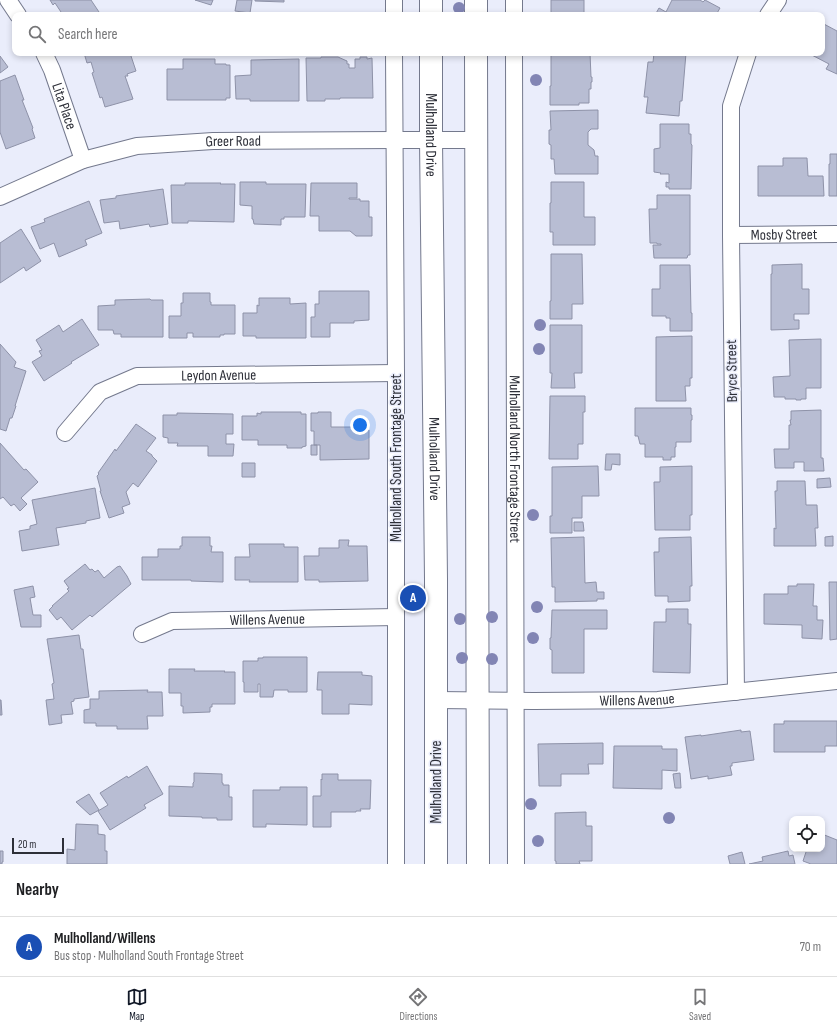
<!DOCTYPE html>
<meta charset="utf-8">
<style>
body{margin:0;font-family:"Sofia Sans Condensed",sans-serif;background:#f6f6f6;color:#202124}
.controls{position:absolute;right:12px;bottom:12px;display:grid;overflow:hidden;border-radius:8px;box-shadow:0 2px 6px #0003}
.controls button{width:36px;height:36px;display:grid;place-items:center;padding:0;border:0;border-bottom:1px solid #e0e0e0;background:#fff;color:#202124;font:20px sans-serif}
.scale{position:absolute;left:12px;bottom:10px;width:52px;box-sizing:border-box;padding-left:4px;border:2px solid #2d2f38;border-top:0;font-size:11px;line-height:14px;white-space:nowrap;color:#2d2f38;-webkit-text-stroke:3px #eaedfb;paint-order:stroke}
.you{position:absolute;left:360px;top:425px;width:14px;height:14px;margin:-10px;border:3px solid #fff;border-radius:50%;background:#1a73e8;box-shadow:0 0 0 6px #1a73e833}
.badge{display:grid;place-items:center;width:26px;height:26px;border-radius:50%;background:#111827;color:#fff;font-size:13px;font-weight:700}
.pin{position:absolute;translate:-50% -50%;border:2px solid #fff;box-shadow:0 1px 4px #0006}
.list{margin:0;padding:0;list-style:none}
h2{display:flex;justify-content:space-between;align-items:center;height:52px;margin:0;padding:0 16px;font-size:17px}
h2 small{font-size:13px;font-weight:400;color:#757577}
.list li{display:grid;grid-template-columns:26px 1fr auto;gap:12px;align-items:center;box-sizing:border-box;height:60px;padding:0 16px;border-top:1px solid #e0e0e0}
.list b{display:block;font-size:15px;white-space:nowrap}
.list p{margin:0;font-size:13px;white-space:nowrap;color:#757577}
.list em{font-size:13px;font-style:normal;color:#757577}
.icon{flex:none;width:22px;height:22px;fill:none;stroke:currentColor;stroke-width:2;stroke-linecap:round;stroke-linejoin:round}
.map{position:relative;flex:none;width:837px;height:864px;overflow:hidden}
.search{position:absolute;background:#fff;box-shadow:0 2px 6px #0003;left:12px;right:12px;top:12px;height:44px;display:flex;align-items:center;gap:10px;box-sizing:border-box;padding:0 14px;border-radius:8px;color:#757577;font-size:15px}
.sheet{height:112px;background:#fff}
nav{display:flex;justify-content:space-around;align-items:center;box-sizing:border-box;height:56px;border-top:1px solid #e0e0e0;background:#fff;font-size:11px;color:#757577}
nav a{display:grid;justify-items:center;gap:2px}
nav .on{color:#111827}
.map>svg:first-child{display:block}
</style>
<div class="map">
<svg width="837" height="864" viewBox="0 0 837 864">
<rect width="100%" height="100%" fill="#eaedfb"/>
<path fill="#b8bdd3" stroke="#8e92a8" d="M50 0H91L101 15H63L55 3 53 5Z
M195 0H213L211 5Z
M237 0H252L250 13 235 11Z
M255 0H284V2L255 1Z
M551 0H584V15H551Z
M672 0H700L703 2 705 0 720 8 716 15H655L659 8 666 12Z
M822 23 837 31V74L826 69 829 64 808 53H822Z
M84 53H130L136 71 127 74 128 76H125L133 99 105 107 102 97 100 98 92 73 94 72 91 62 87 63Z
M551 53H590L591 77H592V82H591V89H589V103H579V105H550V86H551Z
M654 53H686L682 101H680L679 116 646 113 648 97H644L648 62H653Z
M0 56 8 67 0 73Z
M321 57H338L347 61V64H349V68H355V59H360V57H367V59L372 58 373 98H340V99H325V101H307L306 58H321Z
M183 59H215V64H226V65H230V98H226V100H167V69H183Z
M299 59V101H250V99H236L235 76 251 75V60Z
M15 75 24 100H22L33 128 32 129 35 138 6 149 0 132V81Z
M598 110V129H591L588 132V145L594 150 595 156H598V174H555L554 159H551V145L549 144V130H551L550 111Z
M660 124H689V134H691V144L692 145 691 189H669V187H666V182L669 183V174H660L661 173 654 172V149L660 148Z
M830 154H837V196H829V164H830Z
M783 158H807L808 176H823L824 196H758V166H783Z
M240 182H266V184H306L305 217H284V219H281V225L254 224 253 219H252V206L240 205Z
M551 182H584V217H595V245H553V232H550V203H551Z
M185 183H221L220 184H235L234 222 188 221V223H172L171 185H185Z
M311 183H357V198H349V199H360V201H369V217H372V236H356L350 231H319V216H310Z
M163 189 168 224 150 227 149 224 120 229 119 221 104 223 100 200 116 198V196Z
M657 195H690V255H688L687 258H654L653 245H661V244H657V243H650L649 209H657Z
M89 201 102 233 85 240 87 245 59 257 54 243 40 249 31 227 45 222 44 219Z
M21 229 41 261 26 271 24 267 0 283V243Z
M551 254H582L583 304H572V319H550V301H551Z
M802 264V289H809V314H794V320H799V329L771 330V274H772V265Z
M660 265H690L691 313H692V331H670V318H666V316H652V289H660Z
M319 291H369V320L354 321V323H330V337H311V317H315V304H319Z
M183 293H210V302H211V305H235V334H224V335H220V337H193V333H187V338H169V316H181V303H183Z
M259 298H290V304L306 303V338H256V336H243V313H257V305L259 306Z
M150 299 151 300H163V337H121V334H114L113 330H98V306L115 305V300Z
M82 319 99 345 71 362 72 363 44 381 32 362 42 356 39 351 42 350 36 340 59 325 63 332Z
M550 325H582V373H574L575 388H551L552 373H550Z
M692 336V378H690V386H685L686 401H656V337Z
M821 339V388H806V399H801V400H796V399H785V397H774L773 377 790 376 789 340Z
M0 344 16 362 14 367 26 371 15 406H16L12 418H10L6 431 0 429Z
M550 396H585V412H583V444H578V459H549Z
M635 408H691V415H692V420H691V442H676V447H675V457H671V460H663V457H645V444H640L638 436H635Z
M821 410V458H823L824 471H804V462H794V468H775L774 449H789V425H791L790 420H791V411Z
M261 412H301V414H306V446L302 447V448H287V445H258V440H242V416H257V413L261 414Z
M318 412H331V427H359V430H369V459L320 460V445H314V431H311V413H318Z
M177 413 233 414V434H226V444H234L233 456H208V446H177L178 443H168V438L163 437V415H177Z
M136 424 156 438 146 451 152 455V456L157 461 138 487 133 483 126 492 130 504 122 507 124 513 109 518 100 491H101L97 476 99 474 98 473 115 449 116 451Z
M0 443 24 470 26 469 38 482 21 498 27 504 20 511 14 504 11 506 3 497 0 499Z
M311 445H317V455H311Z
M606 454H620V465L612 464 611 470H605Z
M242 463H255V477H242Z
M598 466 599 496H582V518H572V533H550V516H552V467Z
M692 466V515H690V530H655L654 482H660V467Z
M830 478 831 487 817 488V479Z
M777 481H805L806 505H817L818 528H815L816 546H774V528L776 529 775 491H777Z
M95 488 100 518 86 521V523L56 528 59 545 22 551 19 531 30 529V526L37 524 32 500Z
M574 522H583L584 531H574Z
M833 536V546H825V537Z
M182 537H210V546H212L211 552H223V582L191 581V580H142V557H158V549H180V546H182Z
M584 537 585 583 596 582 597 592H604V599H597V601L555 602V587H552L551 538Z
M691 537 692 586H690V601L668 602V596H655L654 552H659V538Z
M339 540H349L348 546H367L368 581 319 582V580H305L304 556H319V548H339Z
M249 544H284V547H298V582H249L250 580H235V557H250Z
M85 564 90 570 92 569 95 572 98 570 104 578 117 567 120 566 127 576 131 584 92 617 90 615 72 630 61 617 57 620 49 610 53 606H52L69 591 67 589 69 588 64 581Z
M829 582H837V639L830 640Z
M797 584H814L813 606H817V620H823L822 639 802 638V625L764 624V594H788V586H797Z
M33 586 35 597 30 598 33 615H41V627H21L14 590Z
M666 609H688V624H691L690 673 653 672 654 622H666Z
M552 610H607V629H584V673H552V650L550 649V638H551Z
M79 635 81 649H83L89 697 74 699V701L71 702 73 714 61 715 62 723 49 725 46 700 54 699 52 684 54 683 47 639Z
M263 657H307V692H288V690H274L273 697H260V684H258V692H244V682H243V661H258V658H263Z
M169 669H195L194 671H225L224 672H235V704H212V707H210V712L183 713V706H181V693H169Z
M318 672H362V675L372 676V705L349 704V714H322V690H317Z
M148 690 147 692H162L163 716H147L148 729H117V726H96V723H84V710L90 709V699H99V691Z
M0 700H1L2 715H0Z
M784 721H837V746H825V752H774V724H784Z
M741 730V732L750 731 754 760 732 763V766H730L732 775 708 779V776L691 779 685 737 701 735V736Z
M603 743V764H588L589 774H561V786H539L538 744Z
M614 746H662V749H677V771L662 770V789L613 788Z
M147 766 163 794 144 805 146 808 110 830 98 811 108 805 100 793 127 776 128 778Z
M194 773 222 774V783H223V785H229V797H232V820H217V818H202V817L169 816V786L193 787V783L194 782Z
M680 773 681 788H675L673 774Z
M322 774H338V780H371L370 809H360L361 811H356V812H331V827H313V796H321V779L322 780Z
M280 787H307V825L266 824V827H253V790H280Z
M89 794 99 810 90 815 76 802Z
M586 812V826H592V861H579L580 864H556V861H555V813Z
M76 824 98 825V834L105 835V851H107V864H67V849L75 850Z
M822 834 837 840V864H811L803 861 807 849H822Z
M0 851H3V862H2V864H0Z
M788 851 789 856 793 855 795 864H749L763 861 762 857Z
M742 852 745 864H730L728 856Z"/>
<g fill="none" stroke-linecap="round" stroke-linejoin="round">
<g stroke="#74798d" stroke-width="18">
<g id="street">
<path d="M8 0 18 15"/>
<path d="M394 0V15"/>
<path d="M514 0V15"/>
<path d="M768 15 778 0"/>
<path id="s1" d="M44 53 52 70 83 160"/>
<path d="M394 53 396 373V864"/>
<path id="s2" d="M514 53 516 864"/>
<path id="s3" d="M0 197 83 160 137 146 213 141 395 140H477"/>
<path id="s4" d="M731 235 837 234"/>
<path id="s5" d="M65 433 100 392 137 376 396 373"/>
<path id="s6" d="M142 634 172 621 396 617"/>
<path d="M736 692 731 235V106L748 53"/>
<path id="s7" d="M436 700 534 701 658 700 837 681"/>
</g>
</g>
<g stroke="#74798d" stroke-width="24">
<g id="secondary">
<path d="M431 0V15"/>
<path d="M476 0V15"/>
<path id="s8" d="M431 53V140L436 579V864"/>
<path d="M476 53 478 864"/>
</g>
</g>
<use href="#street" stroke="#fff" stroke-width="16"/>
<use href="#secondary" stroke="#fff" stroke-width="22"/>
</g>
<g fill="#8285b4">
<circle cx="459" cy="8" r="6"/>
<circle cx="536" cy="80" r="6"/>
<circle cx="540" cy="325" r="6"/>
<circle cx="539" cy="349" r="6"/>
<circle cx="533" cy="515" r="6"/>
<circle cx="537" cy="607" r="6"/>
<circle cx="492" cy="617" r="6"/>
<circle cx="460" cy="619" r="6"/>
<circle cx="533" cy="638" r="6"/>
<circle cx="462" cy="658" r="6"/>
<circle cx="492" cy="659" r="6"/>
<circle cx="531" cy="804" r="6"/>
<circle cx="669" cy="818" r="6"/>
<circle cx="538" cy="841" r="6"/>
</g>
<g text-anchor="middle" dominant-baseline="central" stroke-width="3" stroke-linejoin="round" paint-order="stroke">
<g font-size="15" fill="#2d2f38" stroke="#eaedfb">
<text stroke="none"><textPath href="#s1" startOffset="57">Lita Place</textPath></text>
<text stroke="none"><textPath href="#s8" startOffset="82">Mulholland Drive</textPath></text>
<text stroke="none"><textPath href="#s3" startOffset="243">Greer Road</textPath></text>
<text stroke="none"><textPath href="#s4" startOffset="53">Mosby Street</textPath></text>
<text transform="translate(732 371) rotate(-91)">Bryce Street</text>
<text stroke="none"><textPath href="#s5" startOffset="176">Leydon Avenue</textPath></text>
<text transform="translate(396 458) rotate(-90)">Mulholland South Frontage Street</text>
<text stroke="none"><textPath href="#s8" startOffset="406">Mulholland Drive</textPath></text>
<text stroke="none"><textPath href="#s2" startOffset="406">Mulholland North Frontage Street</textPath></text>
<text stroke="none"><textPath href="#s6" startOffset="128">Willens Avenue</textPath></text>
<text stroke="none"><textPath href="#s7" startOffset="201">Willens Avenue</textPath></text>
<text transform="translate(436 782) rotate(-90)">Mulholland Drive</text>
</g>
</g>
</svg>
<div class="controls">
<button><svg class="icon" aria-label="locate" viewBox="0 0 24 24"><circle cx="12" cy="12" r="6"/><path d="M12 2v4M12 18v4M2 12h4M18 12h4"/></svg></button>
</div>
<div class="scale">20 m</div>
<div class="you"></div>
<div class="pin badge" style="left:413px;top:598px;background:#1a4fb4">A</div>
<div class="search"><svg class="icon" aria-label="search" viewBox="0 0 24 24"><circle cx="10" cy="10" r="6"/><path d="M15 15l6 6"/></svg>Search here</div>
</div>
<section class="sheet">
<h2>Nearby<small></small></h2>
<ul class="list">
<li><span class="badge" style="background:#1a4fb4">A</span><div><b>Mulholland/Willens</b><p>Bus stop · Mulholland South Frontage Street</p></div><em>70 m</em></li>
</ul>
</section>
<nav>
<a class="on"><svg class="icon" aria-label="map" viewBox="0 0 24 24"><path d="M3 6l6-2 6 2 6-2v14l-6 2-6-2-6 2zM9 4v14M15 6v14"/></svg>Map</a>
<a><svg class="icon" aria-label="directions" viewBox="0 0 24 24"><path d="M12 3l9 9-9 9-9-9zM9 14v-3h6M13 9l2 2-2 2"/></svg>Directions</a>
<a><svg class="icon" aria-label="saved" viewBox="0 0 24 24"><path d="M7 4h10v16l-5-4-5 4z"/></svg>Saved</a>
</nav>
